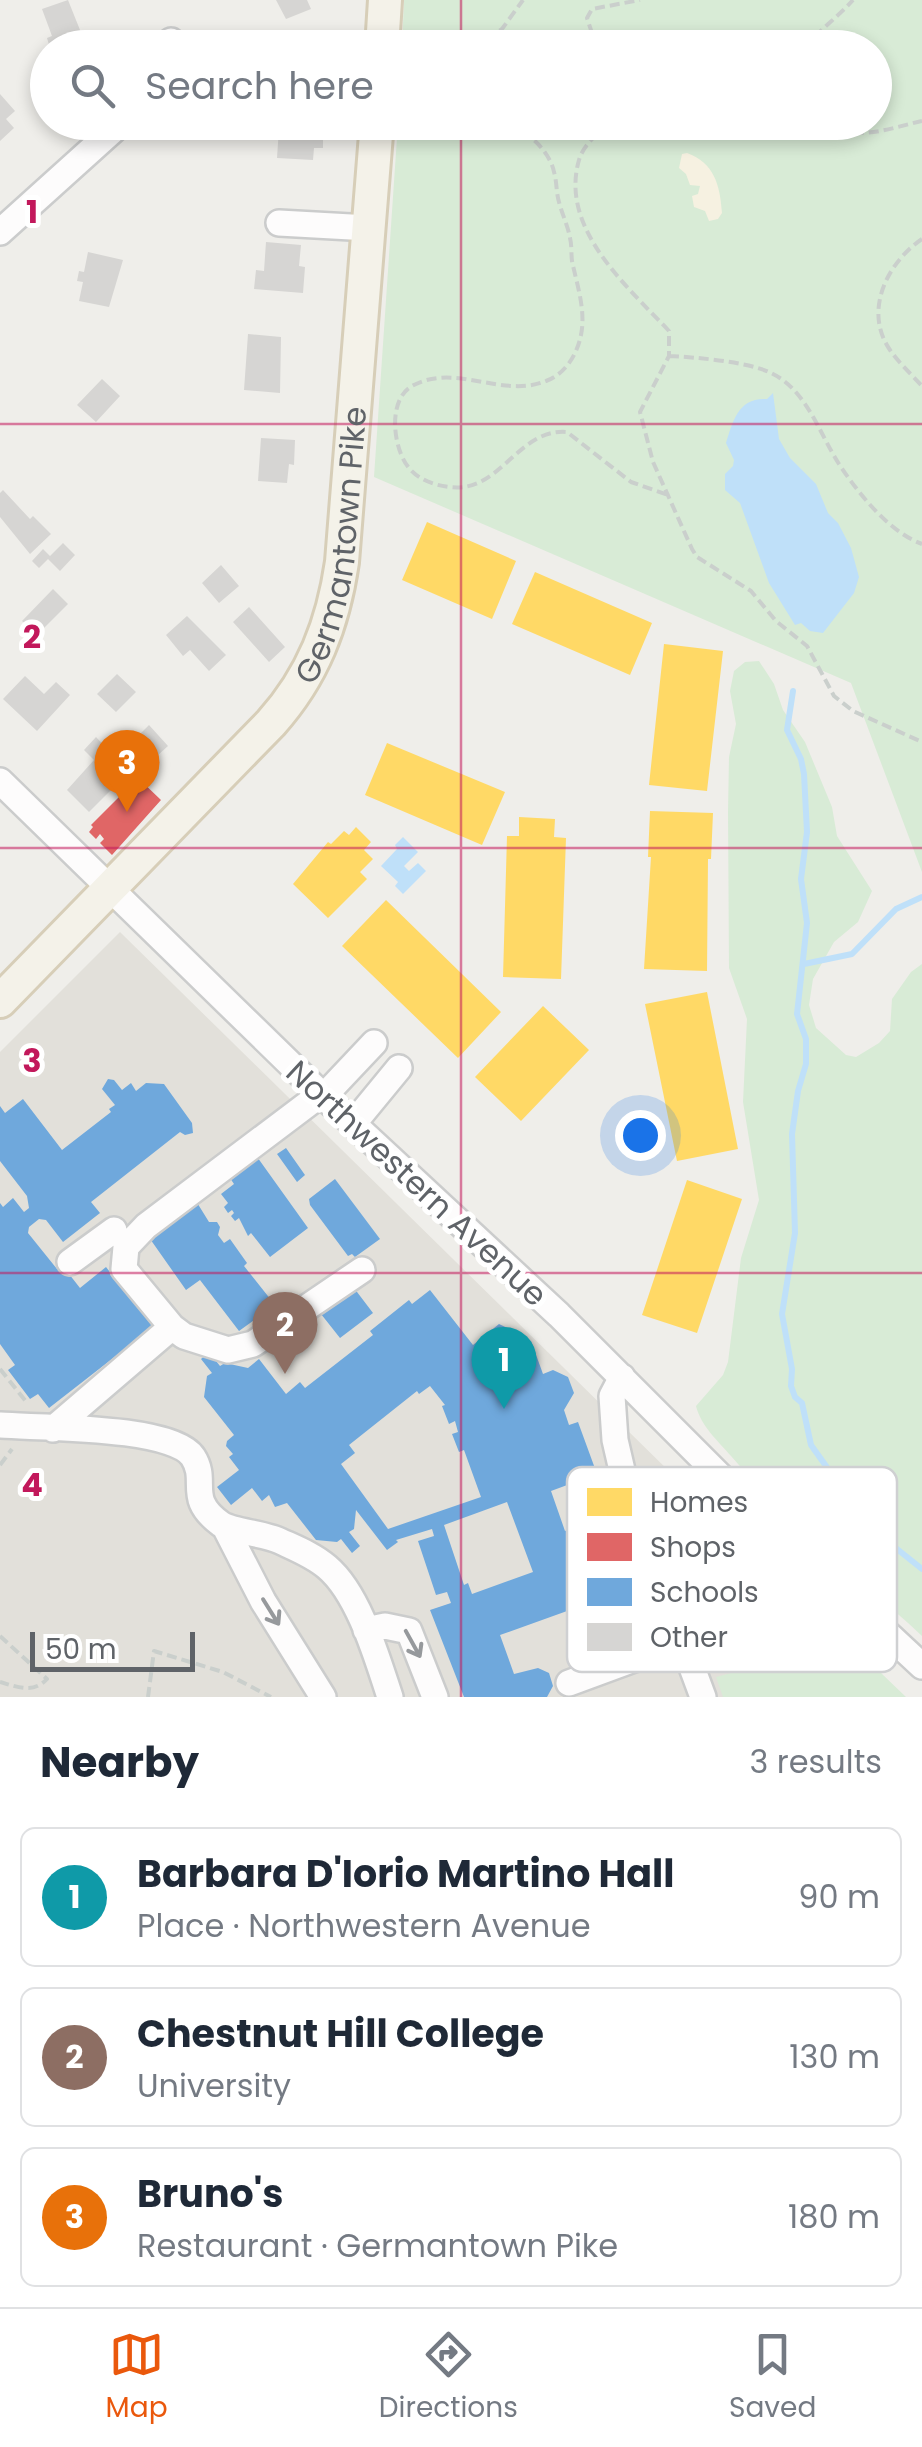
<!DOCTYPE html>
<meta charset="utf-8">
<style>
body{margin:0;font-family:Poppins,sans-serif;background:#f2f2f3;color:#1f2937}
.scale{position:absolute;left:30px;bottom:25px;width:165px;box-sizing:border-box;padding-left:10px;border:5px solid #5f6368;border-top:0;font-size:28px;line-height:35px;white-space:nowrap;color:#5f6368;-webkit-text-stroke:8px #fff;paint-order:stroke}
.you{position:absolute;left:640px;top:1135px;width:35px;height:35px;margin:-25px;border:8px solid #fff;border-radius:50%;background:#1a73e8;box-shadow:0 0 0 15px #1a73e833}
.badge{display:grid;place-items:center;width:65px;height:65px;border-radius:50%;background:#ea580c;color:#fff;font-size:32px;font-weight:700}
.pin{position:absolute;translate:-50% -82px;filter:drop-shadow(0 2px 5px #0008)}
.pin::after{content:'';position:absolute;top:52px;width:35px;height:30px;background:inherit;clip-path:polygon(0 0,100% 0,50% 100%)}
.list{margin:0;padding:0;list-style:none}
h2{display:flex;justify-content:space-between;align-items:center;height:130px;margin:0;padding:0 40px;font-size:42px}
h2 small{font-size:32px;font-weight:400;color:#747a83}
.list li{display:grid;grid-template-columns:65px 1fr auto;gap:30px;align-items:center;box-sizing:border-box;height:140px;margin:0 20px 20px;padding:0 20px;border:2px solid #e0e1e3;border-radius:15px}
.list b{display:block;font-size:38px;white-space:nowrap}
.list p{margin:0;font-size:32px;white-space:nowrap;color:#747a83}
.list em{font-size:32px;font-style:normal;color:#747a83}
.icon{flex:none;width:55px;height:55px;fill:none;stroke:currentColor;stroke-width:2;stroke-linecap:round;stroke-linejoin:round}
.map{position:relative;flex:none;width:922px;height:1697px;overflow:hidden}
.search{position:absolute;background:#fff;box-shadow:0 5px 15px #0003;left:30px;right:30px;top:30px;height:110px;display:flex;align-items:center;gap:25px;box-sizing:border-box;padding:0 35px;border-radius:55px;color:#747a83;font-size:38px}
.sheet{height:610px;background:#fff}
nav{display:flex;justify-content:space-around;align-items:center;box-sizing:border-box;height:140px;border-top:2px solid #e0e1e3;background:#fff;font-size:28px;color:#747a83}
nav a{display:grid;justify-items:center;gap:5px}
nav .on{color:#ea580c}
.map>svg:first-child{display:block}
</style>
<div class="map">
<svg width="922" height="1697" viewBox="0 0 922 1697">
<rect width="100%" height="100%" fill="#efeeea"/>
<path fill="#e2e0da" d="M120 932 899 1697H0V1052Z"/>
<path fill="#d8ebd6" d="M404 0H922V872L851 683 374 477 398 123 874 122V48L402 47Z
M759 661 774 684 783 710 805 742 832 807 837 836 872 891 858 922 834 942 813 979 809 1005 816 1028 846 1055 856 1057 879 1043 890 1031 892 999 911 972 922 964V1636C887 1602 847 1574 811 1540 783 1514 756 1485 731 1456 718 1441 701 1426 696 1406L723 1375 728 1362 741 1258 759 1200 743 1102 747 1019 729 968 728 812 729 757 736 724 730 691 734 671 745 662Z
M805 1600 906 1697H723L716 1677 789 1658Z"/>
<path fill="#f6f1e1" d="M687 153C714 163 720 184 722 213L718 219 709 221 705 211 694 207 692 196 698 194 700 186 690 185 686 174 679 168 682 154Z"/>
<path fill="#bfe0f9" d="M773 393 779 439 790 458 816 484 828 513 838 523 851 548 859 577 854 593 823 633 810 631 801 623 795 625 769 583 740 503 725 490V474L733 466 734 460 726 443C733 420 739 397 767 399Z
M403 837 418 852 404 866 409 871 418 863 426 871 403 894 395 886 398 882 381 866 397 849 395 845Z"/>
<path fill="#ffd966" d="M427 522 516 561 492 619 402 580Z
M535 572 652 623 630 675 512 624Z
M664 644 723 651 707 791 649 785Z
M387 743 505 792 482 845 365 795Z
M650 811 713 813 711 859H708L707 971 644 969 651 857H648Z
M519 817 555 819 554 837 566 838 561 979 503 977 507 836H519Z
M356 827 371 842 364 850 373 859 360 872 367 879 328 918 293 884 328 842 331 844 344 831 349 835Z
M386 900 501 1012 458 1058 342 946Z
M707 992 738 1149 677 1161 645 1004Z
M543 1006 589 1050 521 1121 475 1077Z
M687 1180 742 1199 697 1333 642 1315Z"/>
<path fill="#e06666" d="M138 778 161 800 112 855 100 843 104 839 100 834 96 839 89 832 93 827 91 825Z"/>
<path fill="#6fa8dc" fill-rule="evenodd" d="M108 1079 114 1080 122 1090 131 1083 136 1091 146 1083 164 1084 192 1123 193 1133 185 1135 180 1132 91 1202 100 1213 63 1242 46 1220 39 1219 29 1227 28 1233 57 1269 62 1265 80 1288 106 1267 153 1327 49 1408 38 1394 30 1399 8 1370 15 1365 0 1344V1203L3 1207 13 1198 24 1212 29 1208 27 1196 0 1161V1106L5 1113 23 1099 62 1150 111 1112 109 1109 115 1105 102 1089Z
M286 1148 305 1175 297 1182 277 1154Z
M255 1154 308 1228 270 1257 251 1233 248 1236 239 1218 235 1221 231 1216 234 1213 232 1210 228 1213 224 1207 228 1203 221 1194 234 1184 228 1175Z
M335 1179 380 1239 355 1257 352 1254 348 1256 310 1205 309 1199Z
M196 1201 209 1222H217L220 1227 218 1235 224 1243 230 1239 247 1263 244 1266 275 1305 239 1331 200 1280 186 1290 148 1236Z
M354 1288 373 1313 340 1338 321 1314Z
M430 1290 473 1345 499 1324 516 1332 520 1345 531 1341 543 1374 553 1370 568 1377 574 1393 564 1410 569 1425 578 1422 597 1474 551 1491 565 1531 571 1528 576 1540 569 1542 574 1557 633 1537 649 1582 624 1591 628 1602 610 1609 606 1597 500 1635 514 1674 538 1668 549 1673 553 1686 547 1697H464L430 1610 451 1603 447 1592 436 1595 418 1541 434 1536 432 1529 396 1540 398 1542 387 1550 356 1510 354 1529 349 1532 360 1546 352 1553 341 1539 337 1542 316 1540 287 1503 275 1507 269 1495 262 1501 252 1488 231 1505 217 1487 239 1470 229 1457 233 1454 226 1446 227 1441 234 1435 204 1397 207 1376 212 1373 201 1359 209 1352 220 1366 225 1363 248 1368 259 1359 286 1394 300 1382 305 1388 373 1335 370 1331 409 1300 412 1304ZM430 1386 445 1405 442 1406 449 1424 455 1421 458 1432 452 1434 459 1452 464 1450 481 1497 388 1529 341 1464 355 1453 349 1445 417 1391 419 1394ZM507 1502 533 1572 472 1594 468 1583 464 1585 444 1525Z"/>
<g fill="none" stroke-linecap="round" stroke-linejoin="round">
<path stroke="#bfe0f9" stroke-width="6" d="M793 691 787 730 801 759 804 774 807 832 801 879 807 923 797 1014 806 1039V1064L798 1091 792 1134 795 1233 782 1314 792 1369 791 1386 795 1397 802 1403 811 1445 836 1480 852 1513 922 1569
M804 964 852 954 896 909 922 897"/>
</g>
<path fill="#d6d5d3" d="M68 0 82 35 78 36 80 41 70 45 68 40 67 45 50 48 47 38 52 36 42 9Z
M276 0H307L311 9 286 19Z
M0 94 15 111 6 119 14 128 0 141Z
M279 128 323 133V148H314L313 160 277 158Z
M266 242 301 245 299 266 305 267 303 293 254 289 256 270 264 271Z
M88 252 123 260 109 307 79 301 83 282 77 281 79 271 84 272Z
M248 334 281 337 280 393 244 390Z
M102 379 120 396 96 422 77 405Z
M261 438 295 440 294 465 289 464 287 483 258 481Z
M3 490 30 519 33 516 51 534 30 554 0 517V493Z
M63 543 75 555 60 571 48 559 39 568 32 561 43 549 50 556Z
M221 565 239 586 219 603 202 583Z
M53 589 68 604 37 635 22 621Z
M249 607 285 647 269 662 233 622Z
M187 616 226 655 209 671 190 650 183 656 166 635Z
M117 674 136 692 116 712 97 694Z
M25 676 44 694 56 682 70 695 37 731 3 699Z
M149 725 168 746 157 756 138 736Z
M96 737 129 772 89 812 67 790 94 760 84 750Z"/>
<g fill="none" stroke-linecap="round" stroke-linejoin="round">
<g stroke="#cbcccc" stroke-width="30">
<path id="minor" d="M169 48 171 41
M279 223 369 228
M0 232 122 122
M0 781 321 1094 559 1315 747 1503 922 1666
M321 1094 146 1226 126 1247 124 1269 172 1327 184 1336 228 1350 253 1344 362 1270
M323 1097 374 1043
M353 1124 399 1068
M70 1262 114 1230
M622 1377 612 1396 615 1440 627 1492 703 1697
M0 1425C40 1428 173 1426 193 1457 209 1482 185 1498 221 1524 233 1532 263 1533 280 1541 295 1548 313 1555 327 1567 359 1594 377 1658 390 1697
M53 1429 172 1327
M225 1527 263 1601 323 1697
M366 1630 385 1626 409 1631 435 1697
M569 1683 683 1641"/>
</g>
<g stroke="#d7ceb8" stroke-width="38">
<g id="major">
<path d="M382 48 385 0"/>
<path id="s1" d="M0 1001 271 723C313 676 333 624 342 562L377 122"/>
</g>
</g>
<path stroke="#cacfcc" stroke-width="4" stroke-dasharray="10 5" stroke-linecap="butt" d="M475 48 502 29 523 0
M597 48 587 18 592 9 640 0
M805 48C820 29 837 18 853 0
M463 122C484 134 515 123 534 140 543 148 552 161 554 172 557 182 556 192 559 202 562 214 568 226 570 238 572 246 571 254 572 261 577 285 586 310 581 335 577 355 565 374 546 381 502 399 455 362 412 386 387 400 393 449 409 468 419 480 434 485 449 487 501 494 517 428 567 432L631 482 668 495
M606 122C598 136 584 143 579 160 559 229 628 287 669 331V356L640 412 653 462 692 549 697 557 751 591 776 621 807 646 834 696 853 711 922 742
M826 122C855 143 890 128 922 121
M922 239C887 263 863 311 890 350 899 363 911 374 922 386
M669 356C695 357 747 362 769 372 806 388 819 433 839 464 858 493 889 532 922 544
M0 1369 28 1404
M0 1465 12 1449
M587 1510 606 1503
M0 1636 47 1679C33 1694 18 1687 0 1682
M148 1697 154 1651 223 1672 271 1697"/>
<use href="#minor" stroke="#fdfcfc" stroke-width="25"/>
<use href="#major" stroke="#f4f2e9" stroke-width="32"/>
</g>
<defs><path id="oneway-shaft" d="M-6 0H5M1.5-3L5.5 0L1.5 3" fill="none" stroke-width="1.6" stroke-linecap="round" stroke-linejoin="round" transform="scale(2.5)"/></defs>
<g stroke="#96999c">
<use href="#oneway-shaft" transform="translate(271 1612) rotate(58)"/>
<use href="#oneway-shaft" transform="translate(413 1644) rotate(61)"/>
</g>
<path fill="none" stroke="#c2185b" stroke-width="2.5" stroke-opacity="0.55" d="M461 0V48M461 122V1697M0 424H922M0 848H922M0 1273H922"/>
<g text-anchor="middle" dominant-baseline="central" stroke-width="10" stroke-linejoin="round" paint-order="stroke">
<g font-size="32" fill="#5f6368" stroke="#fff">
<text stroke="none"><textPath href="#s1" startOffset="582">Germantown Pike</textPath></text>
<text transform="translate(417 1183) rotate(43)">Northwestern Avenue</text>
</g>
</g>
<rect x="567" y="1467" width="330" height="205" rx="15" fill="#fff" stroke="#cfd0d2" stroke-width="2.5"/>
<rect x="587" y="1488" width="45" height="28" fill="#ffd966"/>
<rect x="587" y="1533" width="45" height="28" fill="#e06666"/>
<rect x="587" y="1578" width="45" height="28" fill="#6fa8dc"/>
<rect x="587" y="1623" width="45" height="28" fill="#d6d5d3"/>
<g font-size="28" fill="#5f6368">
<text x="650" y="1512">Homes</text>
<text x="650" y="1557">Shops</text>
<text x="650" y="1602">Schools</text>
<text x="650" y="1647">Other</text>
</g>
<g font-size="32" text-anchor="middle" font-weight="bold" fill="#c2185b" stroke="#fff" stroke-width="10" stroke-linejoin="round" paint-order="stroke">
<text x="32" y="223">1</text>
<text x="32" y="648">2</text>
<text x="32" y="1072">3</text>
<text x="32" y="1496">4</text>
</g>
</svg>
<div class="scale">50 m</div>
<div class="you"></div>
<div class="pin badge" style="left:504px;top:1409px;background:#0f9aa8">1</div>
<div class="pin badge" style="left:285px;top:1374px;background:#8d6e63">2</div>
<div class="pin badge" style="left:127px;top:812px;background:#e8710a">3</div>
<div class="search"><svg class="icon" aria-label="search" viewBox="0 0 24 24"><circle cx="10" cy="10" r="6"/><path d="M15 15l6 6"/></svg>Search here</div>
</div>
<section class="sheet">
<h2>Nearby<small>3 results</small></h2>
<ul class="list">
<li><span class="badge" style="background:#0f9aa8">1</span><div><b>Barbara D'Iorio Martino Hall</b><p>Place · Northwestern Avenue</p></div><em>90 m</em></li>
<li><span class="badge" style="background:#8d6e63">2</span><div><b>Chestnut Hill College</b><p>University</p></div><em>130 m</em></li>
<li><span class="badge" style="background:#e8710a">3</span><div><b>Bruno's</b><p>Restaurant · Germantown Pike</p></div><em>180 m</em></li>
</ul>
</section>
<nav>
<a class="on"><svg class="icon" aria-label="map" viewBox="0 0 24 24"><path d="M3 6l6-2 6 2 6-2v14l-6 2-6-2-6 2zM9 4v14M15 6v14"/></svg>Map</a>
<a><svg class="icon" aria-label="directions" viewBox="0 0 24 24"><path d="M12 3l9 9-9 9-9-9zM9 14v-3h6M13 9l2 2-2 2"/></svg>Directions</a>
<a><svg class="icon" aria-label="saved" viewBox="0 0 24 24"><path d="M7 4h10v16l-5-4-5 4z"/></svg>Saved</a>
</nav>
